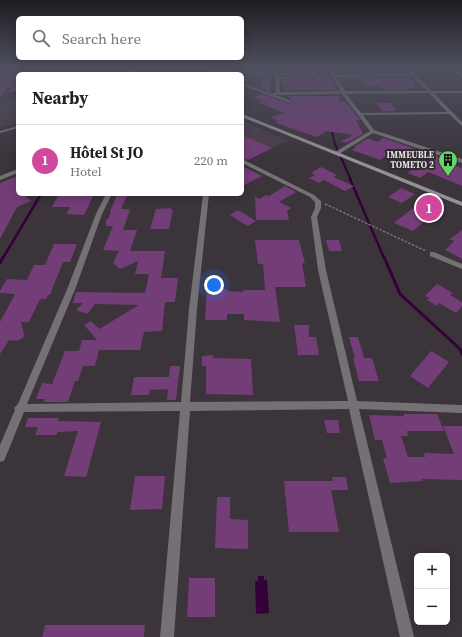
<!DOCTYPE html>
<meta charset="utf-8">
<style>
body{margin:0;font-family:"Source Serif 4",serif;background:#f2f2f2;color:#222}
.controls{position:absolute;right:12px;bottom:12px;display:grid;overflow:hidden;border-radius:6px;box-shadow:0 2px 10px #0003}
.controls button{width:36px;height:36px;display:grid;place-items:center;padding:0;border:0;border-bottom:1px solid #e0e0e0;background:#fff;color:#222;font:20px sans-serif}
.you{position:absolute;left:214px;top:285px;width:14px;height:14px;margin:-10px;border:3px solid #fff;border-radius:50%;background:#1a73e8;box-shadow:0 0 0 6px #1a73e833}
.badge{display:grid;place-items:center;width:26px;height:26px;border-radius:50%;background:#d93025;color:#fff;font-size:13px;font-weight:700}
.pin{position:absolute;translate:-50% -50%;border:2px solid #fff;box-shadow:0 1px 4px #0006}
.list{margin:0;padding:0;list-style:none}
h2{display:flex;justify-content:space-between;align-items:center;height:52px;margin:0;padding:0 16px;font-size:17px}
h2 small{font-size:13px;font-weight:400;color:#767676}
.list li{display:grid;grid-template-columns:26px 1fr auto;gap:12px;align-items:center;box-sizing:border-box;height:72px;padding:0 16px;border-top:1px solid #e0e0e0}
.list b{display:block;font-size:15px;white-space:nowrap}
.list p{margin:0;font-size:13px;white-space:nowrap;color:#767676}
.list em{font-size:13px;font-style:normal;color:#767676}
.icon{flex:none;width:22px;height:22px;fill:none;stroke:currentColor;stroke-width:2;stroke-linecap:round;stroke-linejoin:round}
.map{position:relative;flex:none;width:462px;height:637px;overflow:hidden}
.search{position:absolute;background:#fff;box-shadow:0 2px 10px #0003;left:16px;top:16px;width:228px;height:44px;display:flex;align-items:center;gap:10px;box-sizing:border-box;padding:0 14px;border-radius:6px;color:#767676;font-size:15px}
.panel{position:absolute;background:#fff;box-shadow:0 2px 10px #0003;left:16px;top:72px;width:228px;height:124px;border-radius:6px}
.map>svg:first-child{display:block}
</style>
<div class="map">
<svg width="462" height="637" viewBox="0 0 462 637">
<rect width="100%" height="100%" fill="#3b343b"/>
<path fill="#473c47" d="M18 99V122L0 128V101Z
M242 121 288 141 248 159 242 157Z"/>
<path fill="#330038" d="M258 576H264V580H267L269 613 256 614 255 581H258Z"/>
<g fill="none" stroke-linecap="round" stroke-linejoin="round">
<path stroke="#330038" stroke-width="1.5" d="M294 68 315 77 322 99
M103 74 106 69"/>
<path stroke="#330038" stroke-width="2" d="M331 129 335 144 351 180"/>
<path stroke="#330038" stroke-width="2.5" d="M350 179 384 258
M3 258 41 194"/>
<path stroke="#330038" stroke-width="3" d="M384 257 400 294 460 349 462 354
M0 263 3 257"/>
</g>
<path fill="#733d78" d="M18 68V84L12 88H7L0 98V69Z
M326 69 337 90H285L281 80V77H311L318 82 322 80 317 74 283 71Z
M247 75 270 76V92L262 89V78L246 77Z
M357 78H409L412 81 415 88H407L408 90H383L380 86H364Z
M262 94 289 104 292 100 287 96H339L340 102H346L360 120H356L363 134 346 143 341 141 354 135 326 131 317 137 284 126H285L275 122 278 121 270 117 284 113 258 102 263 101 254 97Z
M378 103H391L397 111H382L377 104Z
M242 135 272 148 248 160 242 158Z
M368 138 378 142 383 138 449 160 446 162 462 168V186L428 172 420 178 408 173 416 166 387 155 380 160 352 150 356 147H354Z
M242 166 262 176 242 186Z
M321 167 337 175 334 177 354 186 345 191 324 180 319 183 309 178 315 175 311 173Z
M18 176V194H23L31 201 17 207 0 239V183Z
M285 186 296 192 279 202 291 208 287 211 289 220H256L255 196 259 199 266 195 269 196Z
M401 188 415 194 402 203 388 197Z
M59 194H94L84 215 66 214 70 207H52Z
M117 195 127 196 121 209H128L130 210 123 230H137L130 251H165L161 278H178L175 302H165L162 331 144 332 140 350H99L95 366H83L78 381H75L68 402H44L45 399H36L42 383 52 384 65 351H79L82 340H97L84 325 91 321 99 329 139 305 95 304 87 314 76 310 83 303H73L76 292 145 293 149 274H135L138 261 120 269 113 263 119 251 103 250 113 226H106V220L109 218 111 209Z
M171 208V210H173L169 229H150L156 209Z
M413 208 431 216 413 231 394 223Z
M238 210 256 221 248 226 244 224 230 215Z
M462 230V259L445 250 454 241 450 239Z
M255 240H299L305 263H302L306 287H275L280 322 244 320V314H227V320H205L207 289H227V291L243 292V290H265L263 264H258Z
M326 240H339L342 251H329Z
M54 244H77L70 262H63L50 295H48L46 299H40L29 322H21L24 335 23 338 17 341 9 340 0 354V322L15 294 0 293V291L7 279 27 280 34 265H45Z
M437 284 453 293 450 295 462 302V306L456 313 439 303 437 306 427 300 430 298 425 296Z
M294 325H309V337H316L319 355H298Z
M349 337H358L364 358H372L379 381H359L353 358H355Z
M431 351 449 362 428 388 410 376Z
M213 355V358L251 359 253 395 206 394V366H202V356Z
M170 366H180L176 400H167L168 389 150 390 149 395H131L134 377H169Z
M404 414H437L444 431H407L408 436H401L408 457H425L424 453 454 454 443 426H462V480L422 479 423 481 390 483 383 458H387L382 440H375L369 415 404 416Z
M28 418H59L58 421 101 422 86 477 64 476 78 431 58 432 56 435H35L38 427H25Z
M324 420H338L340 433H327Z
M135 476H165L162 509 130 510Z
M332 477H346L348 490H331L339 532H289L284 481H333Z
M217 497H230V519L248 520V549L215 548Z
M189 578H215V617H187Z
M45 625H145L144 637H42Z"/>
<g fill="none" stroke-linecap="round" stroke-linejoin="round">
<path stroke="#797479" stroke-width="1.5" stroke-dasharray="2.5 1.5" stroke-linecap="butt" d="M325 204 426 251"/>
<path fill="#747074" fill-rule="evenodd" d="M84 68H86L85 74H83Z
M18 87V89L10 92 9 91Z"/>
<path fill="#747074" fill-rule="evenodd" d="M205 68H209L208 70 311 74 317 75 321 80 318 81 315 77 311 76 279 75 280 92 341 91 327 68H331L335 75 411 74 405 68H409L431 91H462V93H434L462 122V126L449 114 363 115 374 130 462 159V163L373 133 339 154H335V152L370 131 342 94 275 95 291 101 290 103 242 85V83L272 94 276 92 275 75 206 72 204 71ZM413 76 427 91H345L336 77ZM429 93 447 112 361 113 346 94Z
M450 68H454L462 74V77Z
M18 126V128L0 133V131Z
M242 159 314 195 321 201V208L317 217 326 270 357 401 462 405V413L359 409 414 637H400L349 409 190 411 174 637H160L180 411 24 412 4 461 0 462V445L15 410 14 408 18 404 68 287 96 214 106 194H112L102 214 76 287 27 404 181 402 189 309 203 194H209L197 309 190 402 348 401 318 270 311 217 315 208V202L310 197 242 163Z
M18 169V173L0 180V176Z
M430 252H434L462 264V269L430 256Z"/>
<path fill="#959095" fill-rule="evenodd" d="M123 68H128L142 74H137Z
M242 114 462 202V206L242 117Z"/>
</g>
<linearGradient id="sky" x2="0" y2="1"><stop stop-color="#201d20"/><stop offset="0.43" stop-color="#4f5060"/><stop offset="1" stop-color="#4f5060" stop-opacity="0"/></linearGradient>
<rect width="462" height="157" fill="url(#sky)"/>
<defs>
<g id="building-pin" transform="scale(1)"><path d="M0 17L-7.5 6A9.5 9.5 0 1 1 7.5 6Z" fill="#63d468" stroke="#312a31"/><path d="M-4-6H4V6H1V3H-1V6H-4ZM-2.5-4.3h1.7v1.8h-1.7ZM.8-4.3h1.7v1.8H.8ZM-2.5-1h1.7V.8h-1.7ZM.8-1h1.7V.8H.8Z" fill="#111"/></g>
</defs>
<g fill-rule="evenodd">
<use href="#building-pin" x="448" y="160"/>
</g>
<g text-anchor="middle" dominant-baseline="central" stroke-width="4" stroke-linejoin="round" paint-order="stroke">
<g font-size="9" font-weight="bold" fill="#e3dfe3" stroke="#312a31" text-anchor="end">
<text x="434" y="155">IMMEUBLE<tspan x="434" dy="10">TOMETO 2</tspan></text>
</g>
</g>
</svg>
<div class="controls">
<button>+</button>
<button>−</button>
</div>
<div class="you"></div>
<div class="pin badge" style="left:429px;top:208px;background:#d1479c">1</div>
<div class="search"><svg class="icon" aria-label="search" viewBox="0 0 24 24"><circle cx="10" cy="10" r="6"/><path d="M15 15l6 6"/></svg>Search here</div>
<section class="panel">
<h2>Nearby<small></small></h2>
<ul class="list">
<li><span class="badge" style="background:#d1479c">1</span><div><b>Hôtel St JO</b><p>Hotel</p></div><em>220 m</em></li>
</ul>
</section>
</div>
